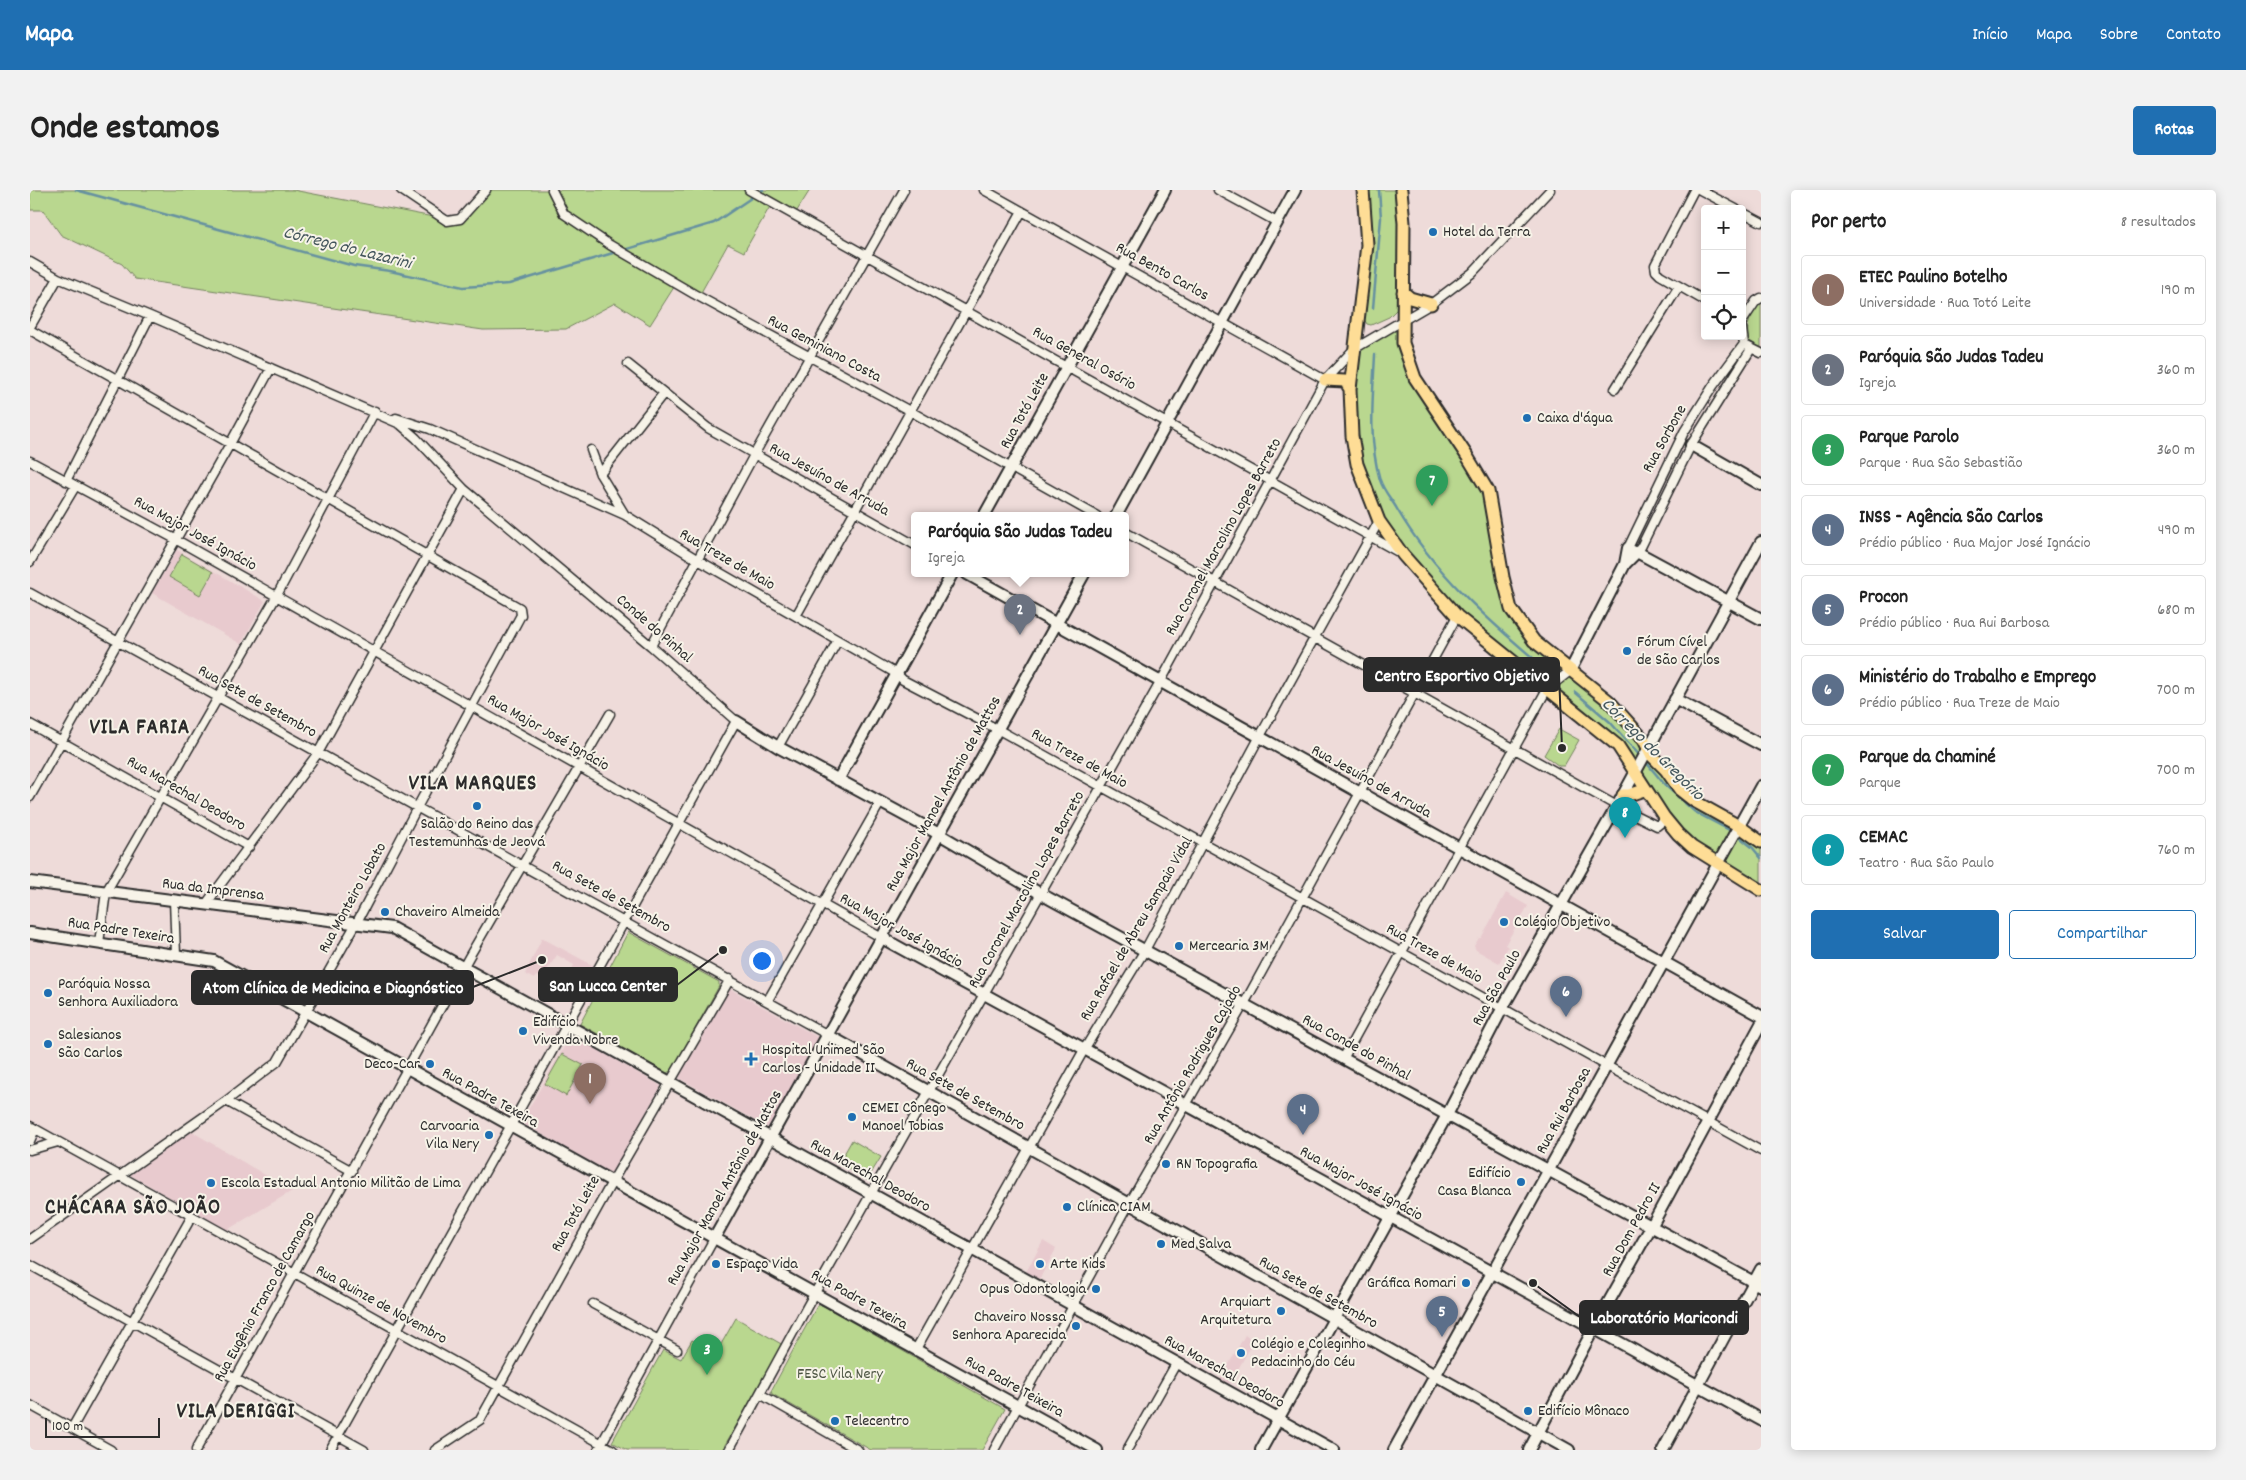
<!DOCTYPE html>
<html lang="pt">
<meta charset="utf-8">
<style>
body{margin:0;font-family:Dekko,sans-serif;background:#f2f2f2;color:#222}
.controls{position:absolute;right:15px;top:15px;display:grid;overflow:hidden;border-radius:5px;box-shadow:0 2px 12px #0003}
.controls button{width:45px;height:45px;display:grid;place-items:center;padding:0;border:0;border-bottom:1px solid #e0e0e0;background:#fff;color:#222;font:25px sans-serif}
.scale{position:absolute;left:15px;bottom:12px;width:115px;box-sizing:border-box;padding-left:5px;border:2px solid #2b2b2b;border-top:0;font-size:14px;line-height:18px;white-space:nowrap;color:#2b2b2b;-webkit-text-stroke:4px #f7f3e8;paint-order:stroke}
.you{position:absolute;left:731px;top:770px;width:18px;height:18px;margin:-12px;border:4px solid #fff;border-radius:50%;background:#1a73e8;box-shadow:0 0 0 8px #1a73e833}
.badge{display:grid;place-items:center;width:32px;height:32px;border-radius:50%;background:#1f6fb2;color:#fff;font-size:16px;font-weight:700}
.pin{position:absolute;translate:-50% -41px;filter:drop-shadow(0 1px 2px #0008)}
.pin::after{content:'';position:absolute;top:26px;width:18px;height:15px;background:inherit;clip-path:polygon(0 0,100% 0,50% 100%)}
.popup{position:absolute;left:881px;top:322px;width:218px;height:65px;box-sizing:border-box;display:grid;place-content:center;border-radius:5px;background:#fff;filter:drop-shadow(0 1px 4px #0005);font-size:16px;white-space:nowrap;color:#767676}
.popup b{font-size:19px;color:#222}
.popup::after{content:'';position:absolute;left:50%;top:100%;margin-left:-10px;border:10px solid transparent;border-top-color:#fff}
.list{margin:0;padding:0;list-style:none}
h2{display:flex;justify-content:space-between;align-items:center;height:65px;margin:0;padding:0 20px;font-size:21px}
h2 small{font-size:16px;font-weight:400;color:#767676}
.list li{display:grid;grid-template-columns:32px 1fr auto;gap:15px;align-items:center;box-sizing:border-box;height:70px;margin:0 10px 10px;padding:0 10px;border:1px solid #e0e0e0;border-radius:5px}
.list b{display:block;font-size:19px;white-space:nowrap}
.list p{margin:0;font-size:16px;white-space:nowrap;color:#767676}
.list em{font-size:16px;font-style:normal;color:#767676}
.actions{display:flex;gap:10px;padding:15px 20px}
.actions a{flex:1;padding:11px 0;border:1px solid #1f6fb2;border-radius:5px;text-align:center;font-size:18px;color:#1f6fb2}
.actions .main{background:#1f6fb2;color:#fff}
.icon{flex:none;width:28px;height:28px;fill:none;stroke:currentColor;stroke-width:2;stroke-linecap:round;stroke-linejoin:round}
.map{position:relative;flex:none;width:1731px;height:1260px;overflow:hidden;border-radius:5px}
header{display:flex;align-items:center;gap:30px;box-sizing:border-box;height:70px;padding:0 25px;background:#1f6fb2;color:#fff}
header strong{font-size:24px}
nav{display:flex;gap:28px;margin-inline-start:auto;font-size:18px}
.intro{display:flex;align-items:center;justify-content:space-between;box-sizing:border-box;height:120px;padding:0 30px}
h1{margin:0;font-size:35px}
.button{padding:12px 22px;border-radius:5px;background:#1f6fb2;color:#fff;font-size:18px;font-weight:700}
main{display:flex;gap:30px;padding:0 30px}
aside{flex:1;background:#fff;border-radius:5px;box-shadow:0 2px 12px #0003}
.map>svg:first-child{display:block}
</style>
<header>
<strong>Mapa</strong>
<nav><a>Início</a><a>Mapa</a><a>Sobre</a><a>Contato</a></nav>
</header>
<div class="intro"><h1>Onde estamos</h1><a class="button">Rotas</a></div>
<main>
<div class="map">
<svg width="1731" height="1260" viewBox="0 0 1731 1260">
<rect width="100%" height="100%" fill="#eedbd9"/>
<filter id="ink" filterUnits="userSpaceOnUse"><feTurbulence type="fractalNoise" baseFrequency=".02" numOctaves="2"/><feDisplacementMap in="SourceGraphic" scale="10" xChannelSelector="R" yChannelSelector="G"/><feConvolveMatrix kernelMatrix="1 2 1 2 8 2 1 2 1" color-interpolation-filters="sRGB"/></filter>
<g filter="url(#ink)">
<path fill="#e8cace" d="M147 360 235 411 211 454 122 403Z
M1476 703 1498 716 1475 755 1478 757 1469 773 1446 760 1444 756 1449 748H1451Z
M512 748 564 776 557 791 553 790 551 793 539 785 544 775 527 765 512 788 506 786 504 789 495 784Z
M700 799 793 850 741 939 649 888Z
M541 845 631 896 581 984 491 932Z
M161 941 262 1001 197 1040 101 985Z
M1013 1051 1026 1059 1009 1090 996 1082Z
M1215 1145 1224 1151 1199 1195 1190 1190Z"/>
<path fill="#b9d78f" stroke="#72815d" d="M0 0H263L424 31 455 0H719L742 13 714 62 698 54 669 106 646 94 620 135 585 113 536 139 453 140 105 89 92 74 31 45 13 20H0Z
M723 0H780L765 24Z
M1338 0H1365L1368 36 1367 119 1359 127 1341 135 1337 134 1332 126 1341 40Z
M1731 113V158L1718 150C1716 136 1720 123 1731 113Z
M1372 130 1378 171 1448 282 1491 435 1579 511 1650 600 1731 652V700L1662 657 1588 556 1427 426 1349 331 1327 274 1324 159Z
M152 364 183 382 170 405 139 387Z
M1529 539 1549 550 1534 576H1529L1514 565Z
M598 742 689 792V796L642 880 637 883 550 834Z
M532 864 553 875 536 906 515 894Z
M822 950 851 967 837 990 809 973Z
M792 1115 975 1219 952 1260H841L742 1204 741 1201 787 1116Z
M706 1128 753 1155 692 1260H597L582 1252 633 1160 651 1169 662 1150 686 1163Z"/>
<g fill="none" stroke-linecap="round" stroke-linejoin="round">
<path stroke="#6691a0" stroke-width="2.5" d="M46 0 324 76 360 81 433 97 479 94 583 63
M732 0H733
M594 60 684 33 721 8
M1343 118 1351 28 1349 0
M1345 165C1343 205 1338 250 1350 290 1353 300 1362 310 1367 319 1404 383 1460 432 1516 479
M1545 502 1580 532 1611 567
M1615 571 1635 595 1665 622 1703 642
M1707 645 1722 657 1731 668"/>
<g stroke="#2b2b2b" stroke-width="11">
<path id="street" d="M371 0 417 31 430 29 456 0
M522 0 534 24 580 55 664 104 880 221 1067 326
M719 0 1370 363
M954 0 1295 190
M1188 0 1247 32
M1664 0 1625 75 1626 81 1630 85 1675 111
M1670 0 1706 19
M1712 22 1731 32
M0 72 28 88 120 126 370 234 386 248 434 299 621 456 706 531 300 1260
M1712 132 1726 111 1731 108
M0 137 28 88
M1712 138 1714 154
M0 140 490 418 491 425 390 612 327 732 247 872 196 911 0 1049
M1714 154 1683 196 1654 242 1598 358 1607 362 1611 357 1661 255 1721 159
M1717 156 1731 163
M598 174 678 238 885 355
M1585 199 1649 96
M366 228 400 239 595 325 668 370 867 484 873 490 967 539 1731 961
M561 260 570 284 595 325
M0 271 145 349 852 748
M570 284 633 204
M36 291 120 126
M1095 342 1587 616 1627 636 1633 631 1634 627
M0 372 45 297
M0 403 798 845
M766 426 992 21
M621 456 724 265 874 0
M0 534 219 657
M748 557 808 450
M0 607 200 254 241 178
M144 710 146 765
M176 714 288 563 434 299
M69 753 76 702 246 407 345 221
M738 810 850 613
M1314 867 1517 499 1540 481
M196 911 322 981
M0 936 583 1260
M0 951 5 939
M0 960 28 952
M0 1075 334 1260
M563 1114 647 1160
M886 1159 1055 858 1115 760 1229 548 1349 331
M730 1204 828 1260
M0 1215 81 1260
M42 1238 162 1026
M166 1260 439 767 580 524
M405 1260 450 1230 582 992 700 789
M568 1260 685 1047
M699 1260 778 1115 1131 491 1295 190 1324 159 1401 114 1442 83 1520 0
M964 1260 1099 1014 1219 805 1427 426
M1097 1260 1147 1172"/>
</g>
<g stroke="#2b2b2b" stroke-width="14">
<path id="secondary" d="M1661 255 1731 295
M954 326 1135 0
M1086 326 1265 0
M1595 374 1607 362 1731 429
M937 384 1731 826
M1540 481 1595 374 1598 358
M1645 509 1731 555
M706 531 748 557 909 644 1011 704 1731 1096
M808 590 922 384
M0 692 362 738 1304 1260
M0 743 184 771 1067 1260
M852 748 1731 1230
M798 845 1539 1260
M685 1047 1054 384
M1231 1260 1417 925 1473 817 1587 616 1731 352
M1364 1260 1731 596
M1499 1260 1564 1138 1621 1037 1731 834
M1633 1260 1731 1079"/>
</g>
<g stroke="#2b2b2b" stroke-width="15">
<path id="primary" d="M1333 0 1337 55 1320 199 1322 246 1327 274 1349 331 1373 365 1427 426 1588 556 1634 627 1648 644 1662 657 1731 700
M1371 0 1374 33 1373 153 1385 188 1437 266 1458 301 1473 387 1481 419 1504 451 1579 511 1614 550 1622 566 1636 580 1650 600 1664 611 1709 636 1731 652
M1373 102 1380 108 1401 114
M1295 190 1315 191 1320 199
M1593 605H1599L1614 600 1617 601"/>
</g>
<use href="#street" stroke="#f7f3e8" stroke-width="8"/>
<use href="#secondary" stroke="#f7f3e8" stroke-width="10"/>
<use href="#primary" stroke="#fedd96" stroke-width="11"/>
</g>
</g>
<g fill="#1f6fb2" stroke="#f7f3e8" stroke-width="2">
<circle cx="1403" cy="42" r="5"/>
<circle cx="1497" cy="228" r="5"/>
<circle cx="1597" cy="461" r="5"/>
<circle cx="447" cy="616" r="5"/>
<circle cx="355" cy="722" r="5"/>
<circle cx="1474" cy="732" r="5"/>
<circle cx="1149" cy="756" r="5"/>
<circle cx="18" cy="803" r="5"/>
<circle cx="493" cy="841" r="5"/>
<circle cx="18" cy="854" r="5"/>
<path d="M718.5 861.5h5v5h5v5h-5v5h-5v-5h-5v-5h5z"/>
<circle cx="400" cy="874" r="5"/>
<circle cx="822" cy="927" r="5"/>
<circle cx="459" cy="945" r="5"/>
<circle cx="1136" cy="974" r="5"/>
<circle cx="1491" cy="992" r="5"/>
<circle cx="181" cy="993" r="5"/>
<circle cx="1037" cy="1017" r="5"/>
<circle cx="1131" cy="1054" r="5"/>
<circle cx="686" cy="1074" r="5"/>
<circle cx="1010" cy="1074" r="5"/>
<circle cx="1436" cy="1093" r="5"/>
<circle cx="1066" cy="1099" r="5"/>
<circle cx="1251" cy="1121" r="5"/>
<circle cx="1046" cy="1136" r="5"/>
<circle cx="1211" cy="1163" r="5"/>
<circle cx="1498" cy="1221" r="5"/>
<circle cx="805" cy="1231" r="5"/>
</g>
<g text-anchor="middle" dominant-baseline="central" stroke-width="4" stroke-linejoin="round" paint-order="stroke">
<g font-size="16" fill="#2b2b2b" stroke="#f7f3e8" text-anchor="start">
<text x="1413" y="42">Hotel da Terra</text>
<text x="1507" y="228">Caixa d'água</text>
<text x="1607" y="452">Fórum Cível<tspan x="1607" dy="18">de São Carlos</tspan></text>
<text x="447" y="634" text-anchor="middle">Salão do Reino das<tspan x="447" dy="18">Testemunhas de Jeová</tspan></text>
<text x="365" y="722">Chaveiro Almeida</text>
<text x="1484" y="732">Colégio Objetivo</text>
<text x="1159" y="756">Mercearia 3M</text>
<text x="28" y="794">Paróquia Nossa<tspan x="28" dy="18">Senhora Auxiliadora</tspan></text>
<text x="503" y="832">Edifício<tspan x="503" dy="18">Vivenda Nobre</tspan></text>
<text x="28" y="845">Salesianos<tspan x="28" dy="18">São Carlos</tspan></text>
<text x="732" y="860">Hospital Unimed São<tspan x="732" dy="18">Carlos - Unidade II</tspan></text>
<text x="390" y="874" text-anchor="end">Deco-Car</text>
<text x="832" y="918">CEMEI Cônego<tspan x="832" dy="18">Manoel Tobias</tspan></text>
<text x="449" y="936" text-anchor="end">Carvoaria<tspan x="449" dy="18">Vila Nery</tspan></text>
<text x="1146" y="974">RN Topografia</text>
<text x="1481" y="983" text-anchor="end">Edifício<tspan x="1481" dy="18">Casa Blanca</tspan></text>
<text x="191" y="993">Escola Estadual Antonio Militão de Lima</text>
<text x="1047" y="1017">Clínica CIAM</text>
<text x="1141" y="1054">Med Salva</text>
<text x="696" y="1074">Espaço Vida</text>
<text x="1020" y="1074">Arte Kids</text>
<text x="1426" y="1093" text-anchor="end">Gráfica Romari</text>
<text x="1056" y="1099" text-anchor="end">Opus Odontologia</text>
<text x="1241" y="1112" text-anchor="end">Arquiart<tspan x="1241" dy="18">Arquitetura</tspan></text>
<text x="1036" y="1127" text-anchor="end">Chaveiro Nossa<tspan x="1036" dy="18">Senhora Aparecida</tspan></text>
<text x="1221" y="1154">Colégio e Coleginho<tspan x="1221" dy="18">Pedacinho do Céu</tspan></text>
<text x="1508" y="1221">Edifício Mônaco</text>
<text x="815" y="1231">Telecentro</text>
</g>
<g font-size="16" fill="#2b2b2b" stroke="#f7f3e8">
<text transform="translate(1132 82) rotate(29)">Rua Bento Carlos</text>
<text transform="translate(794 159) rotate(28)">Rua Geminiano Costa</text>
<text transform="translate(1054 169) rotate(29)">Rua General Osório</text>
<text transform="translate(995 221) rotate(-61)">Rua Totó Leite</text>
<text transform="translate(1635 249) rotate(-61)">Rua Sorbone</text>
<text transform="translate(799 290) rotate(29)">Rua Jesuíno de Arruda</text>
<text transform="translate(165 344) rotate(29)">Rua Major José Ignácio</text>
<text transform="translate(1194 347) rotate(-61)">Rua Coronel Marcolino Lopes Barreto</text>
<text transform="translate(697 370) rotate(30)">Rua Treze de Maio</text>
<text transform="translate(624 439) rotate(41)">Conde do Pinhal</text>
<text transform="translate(227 512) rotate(29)">Rua Sete de Setembro</text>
<text transform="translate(518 543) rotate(30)">Rua Major José Ignácio</text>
<text transform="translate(1049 569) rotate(29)">Rua Treze de Maio</text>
<text transform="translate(1341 592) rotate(29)">Rua Jesuíno de Arruda</text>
<text transform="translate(156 604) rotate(30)">Rua Marechal Deodoro</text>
<text transform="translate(914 604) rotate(-61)">Rua Major Manoel Antônio de Mattos</text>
<text transform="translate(183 700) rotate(7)">Rua da Imprensa</text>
<text transform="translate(997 700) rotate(-61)">Rua Coronel Marcolino Lopes Barreto</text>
<text transform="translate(581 707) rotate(29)">Rua Sete de Setembro</text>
<text transform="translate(323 708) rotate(-61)">Rua Monteiro Lobato</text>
<text transform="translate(1107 739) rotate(-60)">Rua Rafael de Abreu Sampaio Vidal</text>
<text transform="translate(91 741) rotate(9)">Rua Padre Texeira</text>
<text transform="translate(871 741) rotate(29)">Rua Major José Ignácio</text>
<text transform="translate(1404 764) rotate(29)">Rua Treze de Maio</text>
<text transform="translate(1467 798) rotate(-61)">Rua São Paulo</text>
<text transform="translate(1326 858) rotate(29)">Rua Conde do Pinhal</text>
<text transform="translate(1163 875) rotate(-60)">Rua Antônio Rodrigues Cajado</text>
<text transform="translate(935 905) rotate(29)">Rua Sete de Setembro</text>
<text transform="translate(460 908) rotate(29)">Rua Padre Texeira</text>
<text transform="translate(1534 921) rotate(-61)">Rua Rui Barbosa</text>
<text transform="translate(840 986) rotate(29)">Rua Marechal Deodoro</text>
<text transform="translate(1331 994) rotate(29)">Rua Major José Ignácio</text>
<text transform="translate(695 998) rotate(-61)">Rua Major Manoel Antônio de Mattos</text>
<text transform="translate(546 1024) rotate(-61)">Rua Totó Leite</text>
<text transform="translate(1602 1040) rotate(-61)">Rua Dom Pedro II</text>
<text transform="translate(1288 1103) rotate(29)">Rua Sete de Setembro</text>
<text transform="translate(235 1107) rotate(-61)">Rua Eugênio Franco de Camargo</text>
<text transform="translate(829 1110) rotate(29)">Rua Padre Texeira</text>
<text transform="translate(351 1115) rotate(29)">Rua Quinze de Novembro</text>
<text transform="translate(1194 1182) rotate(29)">Rua Marechal Deodoro</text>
<text transform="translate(984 1197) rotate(29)">Rua Padre Teixeira</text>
</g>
<g font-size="16" fill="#4e5644" stroke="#f7f3e8">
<text x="810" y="1184">FESC Vila Nery</text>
</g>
<g font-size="18" font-style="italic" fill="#44565c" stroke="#f7f3e8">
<text transform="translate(317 59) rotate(14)">Córrego do Lazarini</text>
<text transform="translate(1622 560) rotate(45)">Córrego do Gregório</text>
</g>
<g font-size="21" font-weight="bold" letter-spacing="1" fill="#2b2b2b" stroke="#f7f3e8">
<text x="110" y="539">VILA FARIA</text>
<text x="443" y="595">VILA MARQUES</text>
<text x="103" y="1019">CHÁCARA SÃO JOÃO</text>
<text x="206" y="1223">VILA DERIGGI</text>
</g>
</g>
<path fill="none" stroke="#2b2b2b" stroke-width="2" d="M1532 558L1529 485M693 760L647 795M512 770L443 797M1503 1093L1550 1127"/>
<g fill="#2b2b2b" stroke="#f7f3e8" stroke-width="2">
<circle cx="1532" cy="558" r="5"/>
<circle cx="693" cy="760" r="5"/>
<circle cx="512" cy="770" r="5"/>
<circle cx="1503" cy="1093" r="5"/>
</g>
<g fill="#2b2b2b" stroke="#2b2b2b" stroke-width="2">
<rect x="1334" y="468" width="195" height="33" rx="5"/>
<rect x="509" y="778" width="138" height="33" rx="5"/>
<rect x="162" y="781" width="281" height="33" rx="5"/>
<rect x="1550" y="1111" width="168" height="33" rx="5"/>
</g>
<g font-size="18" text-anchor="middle" font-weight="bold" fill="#fff">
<text x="1432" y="491">Centro Esportivo Objetivo</text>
<text x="578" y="801">San Lucca Center</text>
<text x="303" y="803">Atom Clínica de Medicina e Diagnóstico</text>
<text x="1634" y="1133">Laboratório Maricondi</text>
</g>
</svg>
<div class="controls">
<button>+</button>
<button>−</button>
<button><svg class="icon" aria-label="locate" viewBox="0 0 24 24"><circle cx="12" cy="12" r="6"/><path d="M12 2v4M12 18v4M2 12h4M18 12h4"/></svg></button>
</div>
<div class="scale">100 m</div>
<div class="you"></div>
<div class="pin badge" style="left:560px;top:914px;background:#8d6e63">1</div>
<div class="pin badge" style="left:990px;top:445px;background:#6b7280">2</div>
<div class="popup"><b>Paróquia São Judas Tadeu</b>Igreja</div>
<div class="pin badge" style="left:677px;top:1185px;background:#2e9e5b">3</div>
<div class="pin badge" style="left:1273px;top:945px;background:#5c6f8a">4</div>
<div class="pin badge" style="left:1412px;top:1147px;background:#5c6f8a">5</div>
<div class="pin badge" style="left:1536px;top:827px;background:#5c6f8a">6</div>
<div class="pin badge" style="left:1402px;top:316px;background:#2e9e5b">7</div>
<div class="pin badge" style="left:1595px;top:648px;background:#0f9aa8">8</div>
</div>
<aside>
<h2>Por perto<small>8 resultados</small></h2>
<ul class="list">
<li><span class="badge" style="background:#8d6e63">1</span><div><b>ETEC Paulino Botelho</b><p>Universidade · Rua Totó Leite</p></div><em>190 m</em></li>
<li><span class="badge" style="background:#6b7280">2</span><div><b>Paróquia São Judas Tadeu</b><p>Igreja</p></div><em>360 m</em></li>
<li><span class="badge" style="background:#2e9e5b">3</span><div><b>Parque Parolo</b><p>Parque · Rua São Sebastião</p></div><em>360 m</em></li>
<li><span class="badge" style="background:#5c6f8a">4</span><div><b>INSS - Agência São Carlos</b><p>Prédio público · Rua Major José Ignácio</p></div><em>490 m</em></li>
<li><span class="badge" style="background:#5c6f8a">5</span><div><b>Procon</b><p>Prédio público · Rua Rui Barbosa</p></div><em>680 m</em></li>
<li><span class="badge" style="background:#5c6f8a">6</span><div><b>Ministério do Trabalho e Emprego</b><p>Prédio público · Rua Treze de Maio</p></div><em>700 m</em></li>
<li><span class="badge" style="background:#2e9e5b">7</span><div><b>Parque da Chaminé</b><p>Parque</p></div><em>700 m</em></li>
<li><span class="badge" style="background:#0f9aa8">8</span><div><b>CEMAC</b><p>Teatro · Rua São Paulo</p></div><em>760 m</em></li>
</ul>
<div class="actions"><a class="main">Salvar</a><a>Compartilhar</a></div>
</aside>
</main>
